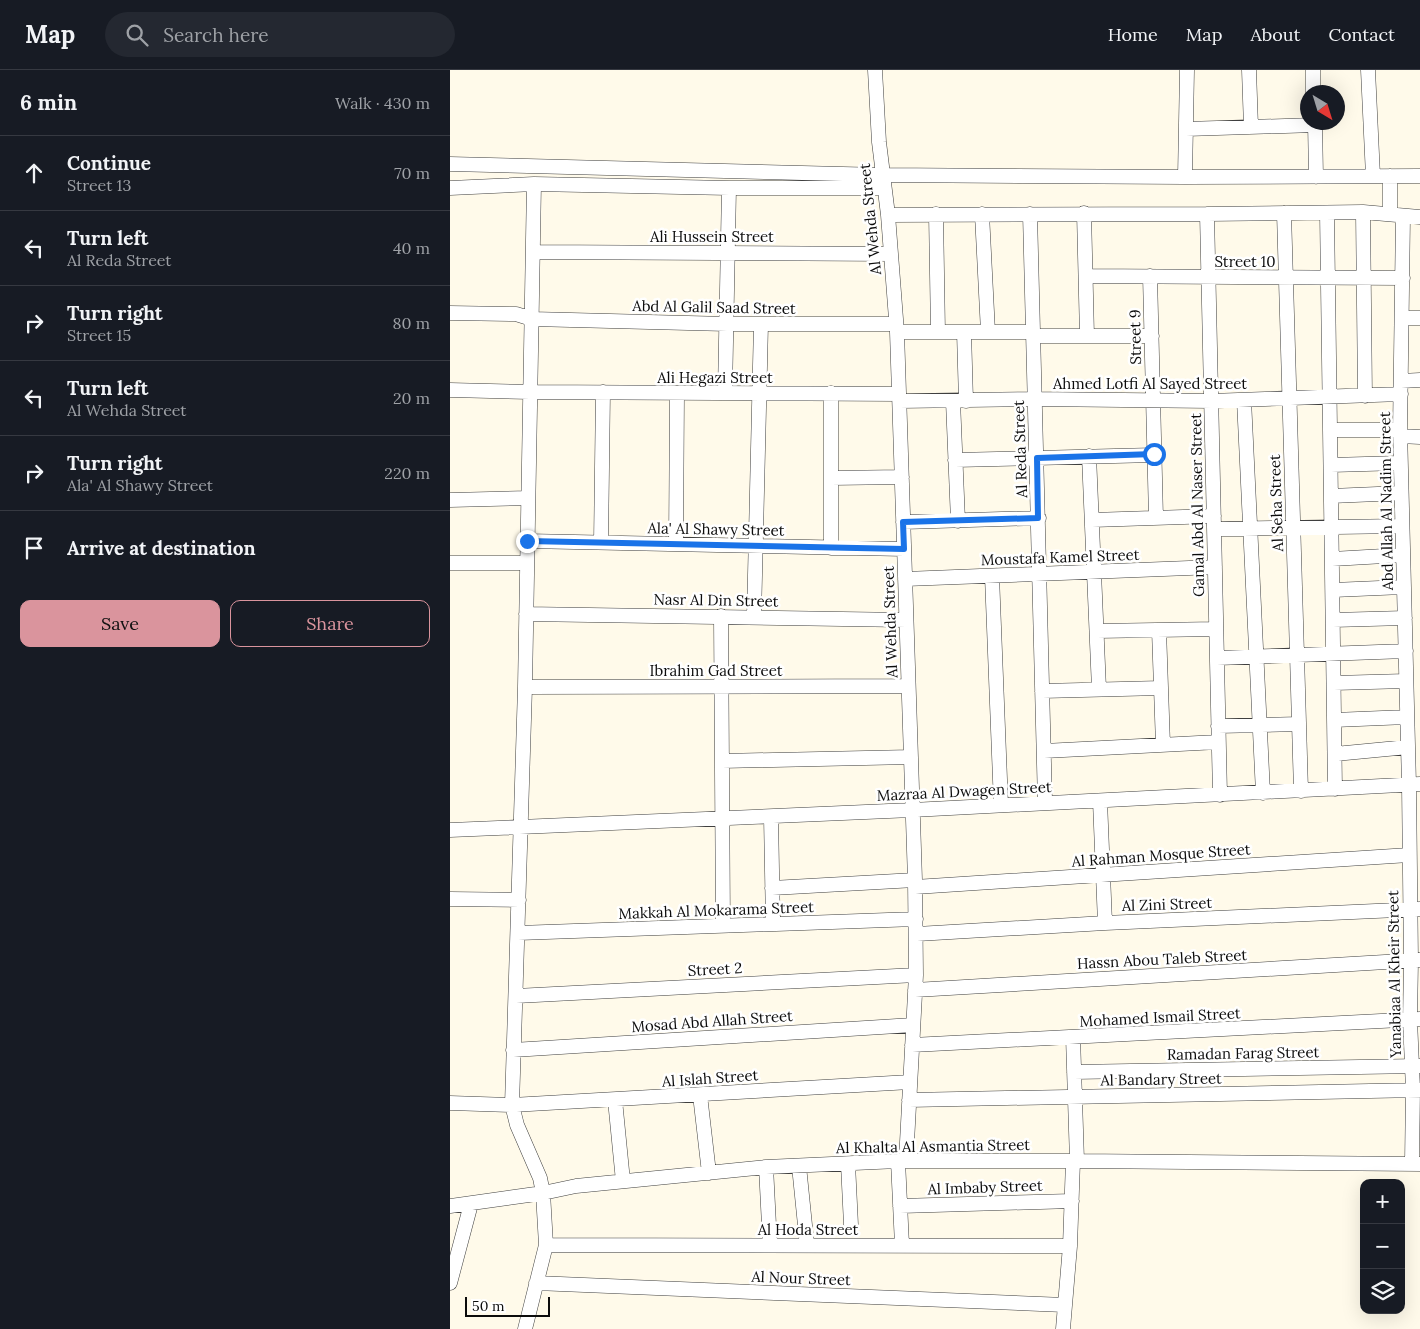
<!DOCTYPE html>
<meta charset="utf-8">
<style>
body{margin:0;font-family:Lora,serif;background:#242831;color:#f1f3f6}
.controls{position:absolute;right:15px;bottom:15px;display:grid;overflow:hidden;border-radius:10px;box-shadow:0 5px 20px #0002}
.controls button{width:45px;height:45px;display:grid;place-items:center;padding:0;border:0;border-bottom:1px solid #363941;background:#171b24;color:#f1f3f6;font:25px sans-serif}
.compass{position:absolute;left:850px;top:15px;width:45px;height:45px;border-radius:50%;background:#171b24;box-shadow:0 5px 20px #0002;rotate:142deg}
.scale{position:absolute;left:15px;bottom:12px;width:85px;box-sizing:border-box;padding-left:5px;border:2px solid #0c0c0c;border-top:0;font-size:14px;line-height:18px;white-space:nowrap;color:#0c0c0c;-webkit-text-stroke:4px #fff;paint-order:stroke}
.stop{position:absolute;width:15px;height:15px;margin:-11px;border:4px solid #1a73e8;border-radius:50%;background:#fff}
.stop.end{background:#1a73e8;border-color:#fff;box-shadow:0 1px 5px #0008}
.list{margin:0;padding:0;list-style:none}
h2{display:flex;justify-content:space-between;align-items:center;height:65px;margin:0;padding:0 20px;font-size:21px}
h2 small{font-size:16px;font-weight:400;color:#9ea1a6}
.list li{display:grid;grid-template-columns:32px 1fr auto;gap:15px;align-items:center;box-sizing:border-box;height:75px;padding:0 20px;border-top:1px solid #363941}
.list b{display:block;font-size:19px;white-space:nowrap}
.list p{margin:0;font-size:16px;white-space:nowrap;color:#9ea1a6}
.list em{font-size:16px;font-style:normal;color:#9ea1a6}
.actions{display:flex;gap:10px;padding:15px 20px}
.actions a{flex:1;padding:11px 0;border:1px solid #da949d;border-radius:10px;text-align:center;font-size:18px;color:#da949d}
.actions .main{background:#da949d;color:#111}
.icon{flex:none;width:28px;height:28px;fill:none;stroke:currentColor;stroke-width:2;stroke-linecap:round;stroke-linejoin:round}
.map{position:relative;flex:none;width:970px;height:1259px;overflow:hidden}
header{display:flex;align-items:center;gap:30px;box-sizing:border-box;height:70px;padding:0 25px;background:#171b24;border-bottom:1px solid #363941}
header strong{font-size:24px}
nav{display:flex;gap:28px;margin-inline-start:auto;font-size:18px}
.search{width:350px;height:45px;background:#242831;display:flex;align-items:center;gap:12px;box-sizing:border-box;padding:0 18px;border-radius:28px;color:#9ea1a6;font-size:19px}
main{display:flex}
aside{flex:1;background:#171b24}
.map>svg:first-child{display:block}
</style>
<header>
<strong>Map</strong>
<div class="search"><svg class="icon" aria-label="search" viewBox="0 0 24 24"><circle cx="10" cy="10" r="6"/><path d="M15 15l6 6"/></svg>Search here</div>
<nav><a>Home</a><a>Map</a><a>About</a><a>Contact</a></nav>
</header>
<main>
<aside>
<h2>6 min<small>Walk · 430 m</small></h2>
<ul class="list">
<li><svg class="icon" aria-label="ahead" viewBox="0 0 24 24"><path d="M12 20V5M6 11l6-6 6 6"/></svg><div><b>Continue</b><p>Street 13</p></div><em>70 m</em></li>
<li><svg class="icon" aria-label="left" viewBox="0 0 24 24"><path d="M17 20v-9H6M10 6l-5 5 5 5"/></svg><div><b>Turn left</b><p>Al Reda Street</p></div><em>40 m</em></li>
<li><svg class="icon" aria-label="right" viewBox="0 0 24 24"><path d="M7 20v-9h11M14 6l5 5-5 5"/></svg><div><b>Turn right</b><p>Street 15</p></div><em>80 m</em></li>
<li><svg class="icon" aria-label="left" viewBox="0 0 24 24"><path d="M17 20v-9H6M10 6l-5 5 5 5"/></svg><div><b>Turn left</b><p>Al Wehda Street</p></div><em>20 m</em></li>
<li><svg class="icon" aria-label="right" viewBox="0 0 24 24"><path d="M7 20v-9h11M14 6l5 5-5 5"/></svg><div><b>Turn right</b><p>Ala' Al Shawy Street</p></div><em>220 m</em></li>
<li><svg class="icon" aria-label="arrive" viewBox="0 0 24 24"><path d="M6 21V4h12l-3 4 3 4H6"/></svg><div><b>Arrive at destination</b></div></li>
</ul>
<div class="actions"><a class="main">Save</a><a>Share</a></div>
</aside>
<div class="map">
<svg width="970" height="1259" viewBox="0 0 970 1259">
<rect width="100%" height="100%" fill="#fffaea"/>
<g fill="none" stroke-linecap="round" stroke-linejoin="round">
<g stroke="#3f3f3f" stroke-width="15">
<path id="minor" d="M425 0 429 72 438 145 447 262 465 810 466 905 456 1091
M799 0 801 57
M863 0V22
M918 0 923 106
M865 52 866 107
M736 59 865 55
M0 94 433 105 735 107 970 106
M940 106V144
M735 107 737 0
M0 118 84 114 279 118H434
M913 142 915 326
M634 143 637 266
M834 143 851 721
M877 143 885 719
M486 144 488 262
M532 144 538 262
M580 144 595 733
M757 144 770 725
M438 145 757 144 913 142 970 147
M953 147 950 360 959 715 961 891 960 950 963 1019 962 1093
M83 182 441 184
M636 206 953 208
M700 206 706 448
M0 243 66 244 82 249 277 254H446
M952 248H970
M447 262H583
M514 262 516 331
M583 266H702
M951 311 970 310
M0 320 80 322 449 324
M275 323 279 118
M794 330 813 723
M450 331 585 329 761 331 951 324
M503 331 508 451
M881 360H950
M950 366 970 367
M639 386 649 619
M505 390 704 385
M881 395 950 393
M381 408 452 407
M881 426 951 423
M0 430 78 428
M642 450 764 446
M453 452 589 448
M765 459 952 456
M77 471 454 479
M151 473 153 322
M226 474 227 323
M381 478V323
M882 489 952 485
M0 493H77
M542 506 551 735
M455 509 765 497
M883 520 953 517
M76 544 456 550
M271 546 273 855
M304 547 311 254
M883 550 955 548
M709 560 713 675
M647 561 766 559
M767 588 956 581
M884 613 956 611
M75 617 458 616
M592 621 711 618
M884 650 957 647
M768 656 849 654
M594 681 768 672
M885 684 958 677
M272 691 461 687
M650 731 655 853
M321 747 323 854
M0 760 462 740 970 714
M465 817 959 785
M322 818 465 810
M0 829 69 830
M68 863 466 849
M467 864 655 853 970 839
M465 920 969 890
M66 926 466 905
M623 967 627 1091
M462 975 970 949
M63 980 463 955
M624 1002 969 996
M250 1025 259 1103
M165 1030 173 1111
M459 1030 970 1020
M0 1033 62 1035 460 1012
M448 1091 452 1175
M398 1094 401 1155
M349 1096 357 1175
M316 1097 320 1175
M0 1136 93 1123 126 1116 316 1097 448 1091H627L970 1094
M450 1136 622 1131
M96 1175 620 1176
M0 1213 21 1134
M86 1213 615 1235
M75 1259 96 1175 93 1123 90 1108 67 1055 62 1035 75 617 84 114
M613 1259 620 1176 623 1091"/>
</g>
<use href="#minor" stroke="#fff" stroke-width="14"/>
</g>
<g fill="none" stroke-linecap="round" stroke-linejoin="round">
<path stroke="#1a73e8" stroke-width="6" d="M77 471 454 479 453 452 588 448 587 388 704 384"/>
</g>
<g text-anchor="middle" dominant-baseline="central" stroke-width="5" stroke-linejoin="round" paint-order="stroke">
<g font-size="15" fill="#0c0c0c" stroke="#fff">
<text transform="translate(420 149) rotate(-96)">Al Wehda Street</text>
<text x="262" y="166">Ali Hussein Street</text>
<text x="795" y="191">Street 10</text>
<text transform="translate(264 237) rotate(1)">Abd Al Galil Saad Street</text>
<text transform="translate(685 267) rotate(-91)">Street 9</text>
<text x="265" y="307">Ali Hegazi Street</text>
<text x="700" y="313">Ahmed Lotfi Al Sayed Street</text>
<text transform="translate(570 379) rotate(-92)">Al Reda Street</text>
<text transform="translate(936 431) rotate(-91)">Abd Allah Al Nadim Street</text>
<text transform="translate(826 433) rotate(-92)">Al Seha Street</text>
<text transform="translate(747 435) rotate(-91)">Gamal Abd Al Naser Street</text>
<text transform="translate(266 459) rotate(1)">Ala' Al Shawy Street</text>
<text transform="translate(610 487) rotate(-2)">Moustafa Kamel Street</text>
<text transform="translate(266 530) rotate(1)">Nasr Al Din Street</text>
<text transform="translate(440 552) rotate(-92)">Al Wehda Street</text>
<text x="266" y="600">Ibrahim Gad Street</text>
<text transform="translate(514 721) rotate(-3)">Mazraa Al Dwagen Street</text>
<text transform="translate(711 785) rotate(-4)">Al Rahman Mosque Street</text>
<text transform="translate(717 834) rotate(-2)">Al Zini Street</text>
<text transform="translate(266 840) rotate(-2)">Makkah Al Mokarama Street</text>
<text transform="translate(712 889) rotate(-3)">Hassn Abou Taleb Street</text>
<text transform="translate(265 899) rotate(-3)">Street 2</text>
<text transform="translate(944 904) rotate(-91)">Yanabiaa Al Kheir Street</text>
<text transform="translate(710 947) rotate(-3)">Mohamed Ismail Street</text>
<text transform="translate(262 951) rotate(-4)">Mosad Abd Allah Street</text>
<text transform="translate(793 983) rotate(-1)">Ramadan Farag Street</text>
<text transform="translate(260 1008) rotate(-4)">Al Islah Street</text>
<text transform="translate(711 1009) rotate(-1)">Al Bandary Street</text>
<text transform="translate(483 1076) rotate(-1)">Al Khalta Al Asmantia Street</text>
<text transform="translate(535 1117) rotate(-2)">Al Imbaby Street</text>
<text x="358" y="1159">Al Hoda Street</text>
<text transform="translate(351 1208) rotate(2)">Al Nour Street</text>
</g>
</g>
</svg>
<div class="controls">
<button>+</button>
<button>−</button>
<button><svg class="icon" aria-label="layers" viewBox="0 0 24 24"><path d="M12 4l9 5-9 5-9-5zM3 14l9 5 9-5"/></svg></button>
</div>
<svg class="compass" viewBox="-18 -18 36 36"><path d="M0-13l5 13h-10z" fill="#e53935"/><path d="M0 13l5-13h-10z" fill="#9ea1a6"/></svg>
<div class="scale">50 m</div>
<div class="stop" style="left:704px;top:384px"></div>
<div class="stop end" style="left:77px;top:471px"></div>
</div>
</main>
